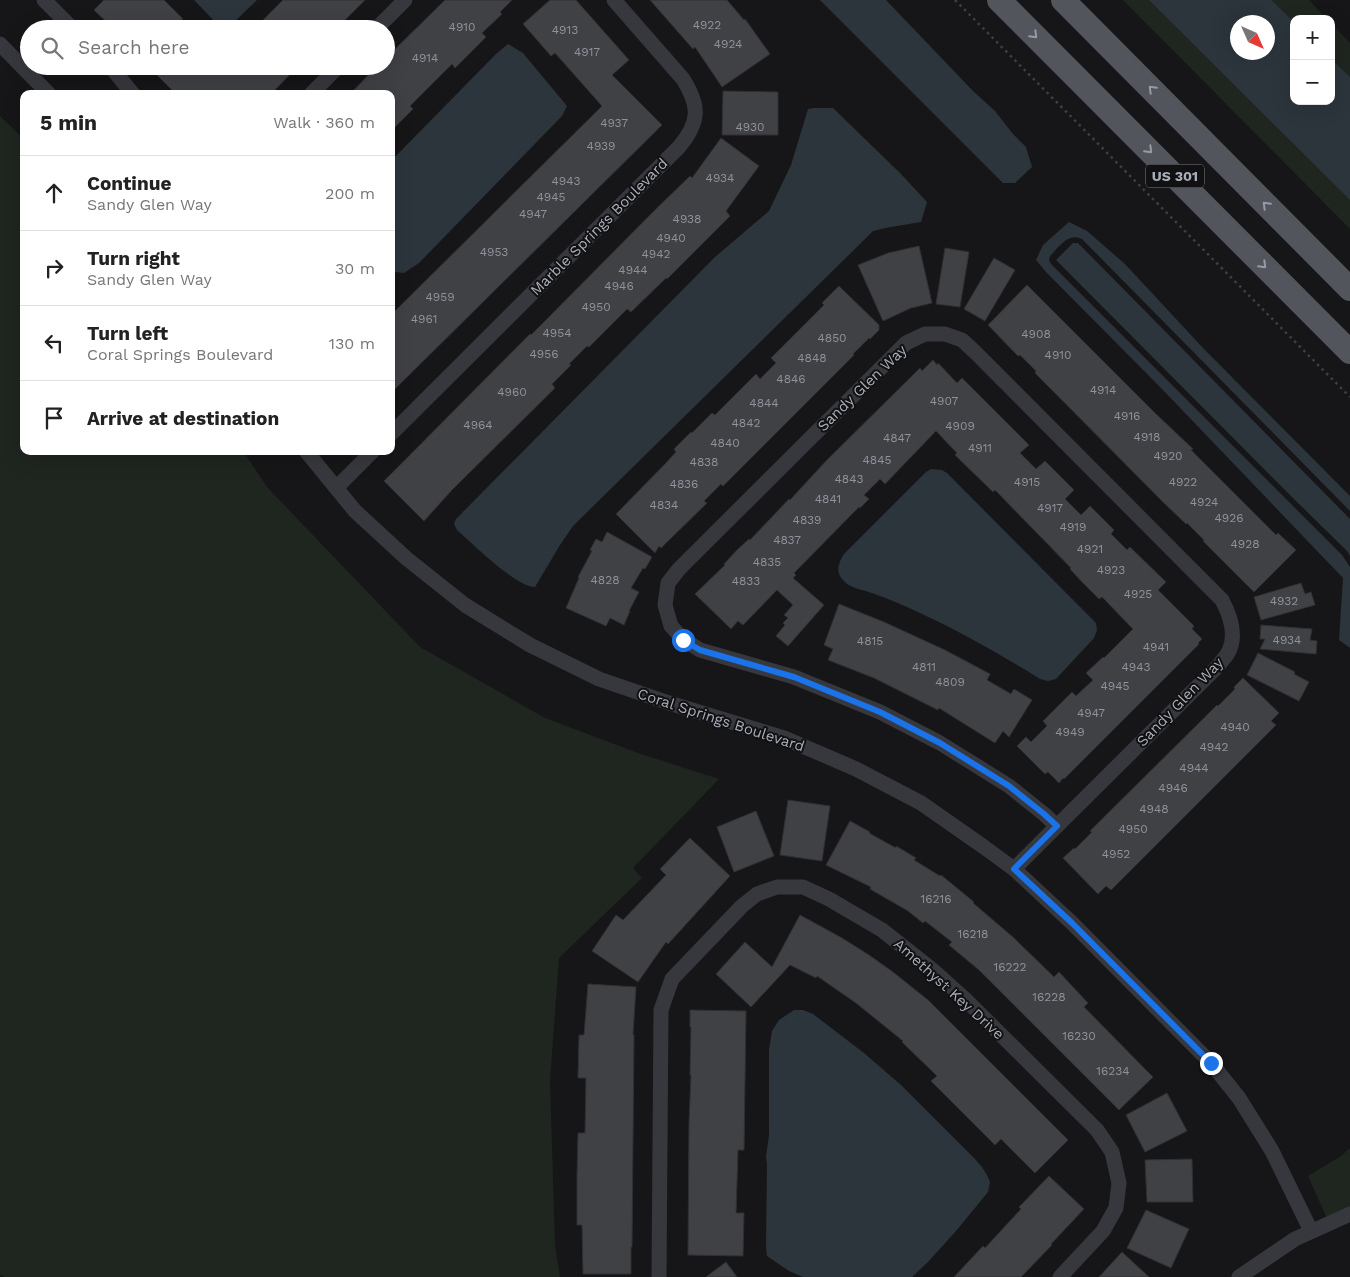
<!DOCTYPE html>
<meta charset="utf-8">
<style>
body{margin:0;font-family:"Work Sans",sans-serif;background:#f2f2f2;color:#222}
.controls{position:absolute;right:15px;top:15px;display:grid;overflow:hidden;border-radius:10px;box-shadow:0 5px 20px #0002}
.controls button{width:45px;height:45px;display:grid;place-items:center;padding:0;border:0;border-bottom:1px solid #e0e0e0;background:#fff;color:#222;font:25px sans-serif}
.compass{position:absolute;left:1230px;top:15px;width:45px;height:45px;border-radius:50%;background:#fff;box-shadow:0 5px 20px #0002;rotate:135deg}
.stop{position:absolute;width:15px;height:15px;margin:-11px;border:4px solid #1a73e8;border-radius:50%;background:#fff}
.stop.end{background:#1a73e8;border-color:#fff;box-shadow:0 1px 5px #0008}
.list{margin:0;padding:0;list-style:none}
h2{display:flex;justify-content:space-between;align-items:center;height:65px;margin:0;padding:0 20px;font-size:21px}
h2 small{font-size:16px;font-weight:400;color:#767676}
.list li{display:grid;grid-template-columns:32px 1fr auto;gap:15px;align-items:center;box-sizing:border-box;height:75px;padding:0 20px;border-top:1px solid #e0e0e0}
.list b{display:block;font-size:19px;white-space:nowrap}
.list p{margin:0;font-size:16px;white-space:nowrap;color:#767676}
.list em{font-size:16px;font-style:normal;color:#767676}
.icon{flex:none;width:28px;height:28px;fill:none;stroke:currentColor;stroke-width:2;stroke-linecap:round;stroke-linejoin:round}
.map{position:relative;flex:none;width:1350px;height:1277px;overflow:hidden}
.search{position:absolute;background:#fff;box-shadow:0 5px 20px #0002;left:20px;top:20px;width:375px;height:55px;display:flex;align-items:center;gap:12px;box-sizing:border-box;padding:0 18px;border-radius:28px;color:#767676;font-size:19px}
.panel{position:absolute;background:#fff;box-shadow:0 5px 20px #0002;left:20px;top:90px;width:375px;height:365px;border-radius:10px}
.map>svg:first-child{display:block}
</style>
<div class="map">
<svg width="1350" height="1277" viewBox="0 0 1350 1277">
<rect width="100%" height="100%" fill="#161618"/>
<path fill="#1e261f" fill-rule="evenodd" d="M1123 0H1309L1327 19H1294V101H1331V23L1350 43V229ZM1238 22H1268V52H1238Z
M0 116 24 139V451H243L267 487 420 647 545 718 638 753 719 779 633 868 642 878 559 958 550 1081 555 1246 560 1277H5L0 1275Z
M1350 1148V1219L1331 1227 1308 1176 1341 1156Z"/>
<path fill="#2c353c" fill-rule="evenodd" d="M194 0H257L227 29 219 26Z
M820 0H886L973 91 995 111 1013 134 1026 147 1032 167 1015 183H1003Z
M1149 0H1271L1294 22V101H1331V59L1350 77V200ZM1238 22H1268V52H1238Z
M508 44 523 53 567 106 562 116 419 263 404 273 395 272 391 267V161L496 54Z
M814 108H833L901 174 927 202 921 222 885 228 873 231 863 241 573 526 560 545 535 587C516 587 473 544 457 530L454 524 456 519 715 257 769 211 791 165 808 109Z
M1069 222 1087 231 1125 264 1203 348 1350 496V511L1082 239C1068 232 1059 247 1050 256L1049 260 1051 264 1342 555 1350 567V648L1339 640 1343 578 1162 389 1046 272 1036 260 1043 245Z
M1073 243H1078L1350 519V556L1347 551 1296 501 1056 260Z
M931 469 942 470 947 473 1096 623 1097 630 1094 638 1056 679 1048 681 1040 679C1002 655 963 633 922 614 906 606 889 599 872 593 863 590 850 588 844 581 835 573 838 563 844 554L926 472Z
M794 1010H803L813 1014 864 1053 901 1085 974 1158 982 1167 987 1175 990 1182 988 1192 956 1231 928 1262 912 1277H803L789 1271 767 1256 766 1246 767 1164 766 1157 769 1135V1050L772 1031 779 1020Z"/>
<path fill="#404145" stroke="#303034" d="M104 0H164L183 19 181 20 190 29H144L141 26 137 29H114L94 10Z
M283 0H365L336 29H254Z
M445 0H512L500 12 502 14 482 33 486 37 455 68 452 64 410 106 413 109 391 131V94H350L377 66H386V58Z
M550 0H576L629 60 612 75 662 125 391 393V315L602 106 555 53 551 56 523 24Z
M650 0H727L744 20 745 19 770 54 722 87 695 47 693 49Z
M148 66H298L271 94H176Z
M723 91 778 92V135H722Z
M721 138 759 166 726 211 730 216 667 279 666 278 631 312 627 309 589 347 587 346 569 364 571 365 552 384 555 388 452 490 424 521 384 481 530 334 531 335 656 209 690 176 692 178Z
M919 246 932 303 911 308 883 321 858 265 888 253Z
M945 248 969 252 960 307 936 304Z
M994 258 1015 270 985 321 964 309Z
M1027 285 1154 412 1193 449 1191 450 1276 535 1278 533 1296 550 1254 592 1203 541 1204 540 1187 523 1186 524 1165 504 1035 373 1036 371 1020 355 1018 356 988 325Z
M839 286 879 325V330L870 339 869 338 853 354 854 355 723 486 721 484 704 501 707 503 661 548 659 546 655 553 616 514 664 465 676 452 674 449 691 432 692 433 712 413 715 415 756 374 760 379 776 363 771 358 824 305 822 303Z
M933 360 937 365 938 363 957 383 962 378 1029 445 1020 453 1036 469 1045 461 1074 490 1065 499 1081 515 1090 506 1114 530 1111 534 1127 550 1130 547 1166 582 1158 590 1194 626 1192 629 1202 639 1198 643 1199 644 1064 779 1063 778 1059 783 1048 772 1045 774 1017 746 1026 737 1031 742 1047 726 1043 721 1072 692 1076 696 1093 680 1086 673 1103 657 1104 658 1133 629 1102 597 1099 599 1082 582 1070 569 1071 568 995 490 993 492 955 455 957 453 936 431 885 484 880 479 864 495 869 499 860 508 859 507 794 573 796 575 793 578 824 605 788 646 776 636 785 625 783 623 788 618 784 615 793 605 777 590 743 625 738 621 731 629 695 594 725 565 724 564 737 550 749 539 750 540 789 499 790 500 826 461 920 368 922 371Z
M607 532 652 557 645 569 643 568 631 588 639 592 629 611H630L624 625 610 618 606 626 566 608 579 578 578 577 592 551 590 550 596 539 602 542Z
M1301 583 1305 594 1311 592 1315 605 1261 620 1254 597Z
M839 604 884 622 945 650 990 674 987 680 1011 694 1014 689 1032 700 1009 737 1003 731 995 743 939 708 938 710 874 678 828 660 833 649 824 645Z
M1261 625 1312 629 1310 640 1317 641 1316 654 1260 649 1265 639H1260Z
M1258 653 1295 672 1294 674 1309 682 1299 701 1247 675Z
M1243 678 1279 713 1271 721 1276 725 1111 890 1106 886 1098 894 1063 858 1074 848 1075 849 1092 832 1090 831 1217 705 1218 706 1235 689 1234 687Z
M788 800 830 806 822 861 780 855Z
M756 811 774 856 734 872 717 827Z
M850 821 870 832 869 833 896 848V846L916 858 914 860 940 876 941 875 974 902 973 903 1014 938 1054 977 1059 972 1088 1003 1084 1007 1153 1077 1119 1110 979 970 949 945 952 942 925 921 923 923 908 911 870 889 871 887 826 865Z
M690 838 730 876 668 944 666 942 638 982 592 951 616 915 623 920 666 875 660 869Z
M800 915 842 938 869 955 893 972 928 1000 1068 1140 1035 1173 1001 1139 995 1145 931 1081 937 1076 902 1042 903 1041 856 1003 817 976 816 978 790 965 751 1007 716 974 745 942 772 967Z
M588 984 636 987 633 1035H634L632 1247H631V1274H583L582 1225H577V1176L578 1133H585L586 1078H578L579 1035H584Z
M690 1010 746 1011 744 1150H738L736 1213H744L743 1256 688 1255 689 1123 691 1075H690L691 1027H690Z
M1167 1093 1187 1131 1145 1152 1126 1115Z
M1192 1159 1193 1202H1147L1145 1160Z
M1049 1176 1084 1209 1051 1244 1052 1245 1021 1277H954L983 1246 985 1248 1021 1209 1019 1207Z
M1146 1210 1189 1229 1171 1268 1127 1248Z
M1122 1252 1149 1277H1099Z
M726 1262 737 1277H706Z"/>
<g fill="none" stroke-linecap="round" stroke-linejoin="round">
<path stroke="#3d3f44" stroke-width="2.5" stroke-dasharray="2.5 4" stroke-linecap="butt" d="M955 0 1350 397"/>
<path stroke="#37383d" stroke-width="15" d="M44 0 73 29
M376 29 405 0
M0 44 49 94
M110 66 133 94
M311 94 339 66
M391 434 679 147C700 122 700 106 683 79L614 0
M306 451 355 511 406 558 465 605 530 645 599 679 669 703 784 738 856 769 921 803 984 847 1014 869 1072 923 1211 1063 1239 1098 1272 1151 1311 1231
M336 488 373 451
M1014 869 1057 826 1044 814 1009 786 940 743 880 712 794 677 700 650 683 639 671 626 665 605 668 583 679 569 906 343 925 334H945L962 340 976 353 1222 600C1230 615 1237 634 1229 651 1227 656 1222 660 1219 665L1057 826
M659 1277 661 1010 672 979 742 906 757 894 777 887H803L829 899 882 930 935 972 965 999 1097 1130 1112 1152 1119 1183 1116 1208 1103 1231 1060 1277
M1239 1277 1295 1239 1350 1214"/>
<path stroke="#53555c" stroke-width="24" d="M999 0 1350 352
M1063 0 1350 289"/>
</g>
<defs><path id="oneway-chevron" d="M-2-3.5L2.5 0L-2 3.5" fill="none" stroke-width="1.6" stroke-linecap="round" stroke-linejoin="round" transform="scale(1.25)"/></defs>
<g stroke="#979ba6">
<use href="#oneway-chevron" transform="translate(1034 35) rotate(45)"/>
<use href="#oneway-chevron" transform="translate(1152 89) rotate(-135)"/>
<use href="#oneway-chevron" transform="translate(1149 150) rotate(45)"/>
<use href="#oneway-chevron" transform="translate(1266 205) rotate(-135)"/>
<use href="#oneway-chevron" transform="translate(1263 265) rotate(45)"/>
</g>
<g fill="none" stroke-linecap="round" stroke-linejoin="round">
<path stroke="#1a73e8" stroke-width="6" d="M683 640 700 650 794 677 880 712 940 743 1009 786 1044 814 1057 826 1014 869 1072 923 1211 1063"/>
</g>
<g text-anchor="middle" dominant-baseline="central" stroke-width="4" stroke-linejoin="round" paint-order="stroke">
<g font-size="12" fill="#8e929b">
<text x="707" y="25">4922</text>
<text x="462" y="27">4910</text>
<text x="565" y="30">4913</text>
<text x="728" y="44">4924</text>
<text x="587" y="52">4917</text>
<text x="425" y="58">4914</text>
<text x="614" y="123">4937</text>
<text x="750" y="127">4930</text>
<text x="601" y="146">4939</text>
<text x="720" y="178">4934</text>
<text x="566" y="181">4943</text>
<text x="551" y="197">4945</text>
<text x="533" y="214">4947</text>
<text x="687" y="219">4938</text>
<text x="671" y="238">4940</text>
<text x="494" y="252">4953</text>
<text x="656" y="254">4942</text>
<text x="633" y="270">4944</text>
<text x="619" y="286">4946</text>
<text x="440" y="297">4959</text>
<text x="596" y="307">4950</text>
<text x="424" y="319">4961</text>
<text x="557" y="333">4954</text>
<text x="1036" y="334">4908</text>
<text x="832" y="338">4850</text>
<text x="544" y="354">4956</text>
<text x="1058" y="355">4910</text>
<text x="812" y="358">4848</text>
<text x="791" y="379">4846</text>
<text x="1103" y="390">4914</text>
<text x="512" y="392">4960</text>
<text x="944" y="401">4907</text>
<text x="764" y="403">4844</text>
<text x="1127" y="416">4916</text>
<text x="746" y="423">4842</text>
<text x="478" y="425">4964</text>
<text x="960" y="426">4909</text>
<text x="1147" y="437">4918</text>
<text x="897" y="438">4847</text>
<text x="725" y="443">4840</text>
<text x="980" y="448">4911</text>
<text x="1168" y="456">4920</text>
<text x="877" y="460">4845</text>
<text x="704" y="462">4838</text>
<text x="849" y="479">4843</text>
<text x="1027" y="482">4915</text>
<text x="1183" y="482">4922</text>
<text x="684" y="484">4836</text>
<text x="828" y="499">4841</text>
<text x="1204" y="502">4924</text>
<text x="664" y="505">4834</text>
<text x="1050" y="508">4917</text>
<text x="1229" y="518">4926</text>
<text x="807" y="520">4839</text>
<text x="1073" y="527">4919</text>
<text x="787" y="540">4837</text>
<text x="1245" y="544">4928</text>
<text x="1090" y="549">4921</text>
<text x="767" y="562">4835</text>
<text x="1111" y="570">4923</text>
<text x="605" y="580">4828</text>
<text x="746" y="581">4833</text>
<text x="1138" y="594">4925</text>
<text x="1284" y="601">4932</text>
<text x="1287" y="640">4934</text>
<text x="870" y="641">4815</text>
<text x="1156" y="647">4941</text>
<text x="924" y="667">4811</text>
<text x="1136" y="667">4943</text>
<text x="950" y="682">4809</text>
<text x="1115" y="686">4945</text>
<text x="1091" y="713">4947</text>
<text x="1235" y="727">4940</text>
<text x="1070" y="732">4949</text>
<text x="1214" y="747">4942</text>
<text x="1194" y="768">4944</text>
<text x="1173" y="788">4946</text>
<text x="1154" y="809">4948</text>
<text x="1133" y="829">4950</text>
<text x="1116" y="854">4952</text>
<text x="936" y="899">16216</text>
<text x="973" y="934">16218</text>
<text x="1010" y="967">16222</text>
<text x="1049" y="997">16228</text>
<text x="1079" y="1036">16230</text>
<text x="1113" y="1071">16234</text>
</g>
<rect fill="#111113" stroke="#7b7e86" stroke-width="1" x="1146" y="164.5" width="58" height="23" rx="4"/>
<g font-size="14" font-weight="bold" fill="#a8adb8">
<text x="1175" y="176">US 301</text>
</g>
<g font-size="15" fill="#a8adb8" stroke="#111113">
<text transform="translate(599 227) rotate(-45)">Marble Springs Boulevard</text>
<text transform="translate(862 388) rotate(-44)">Sandy Glen Way</text>
<text transform="translate(1180 702) rotate(-46)">Sandy Glen Way</text>
<text transform="translate(721 720) rotate(18)">Coral Springs Boulevard</text>
<text transform="translate(949 989) rotate(42)">Amethyst Key Drive</text>
</g>
</g>
</svg>
<div class="controls">
<button>+</button>
<button>−</button>
</div>
<svg class="compass" viewBox="-18 -18 36 36"><path d="M0-13l5 13h-10z" fill="#e53935"/><path d="M0 13l5-13h-10z" fill="#767676"/></svg>
<div class="stop" style="left:683px;top:640px"></div>
<div class="stop end" style="left:1211px;top:1063px"></div>
<div class="search"><svg class="icon" aria-label="search" viewBox="0 0 24 24"><circle cx="10" cy="10" r="6"/><path d="M15 15l6 6"/></svg>Search here</div>
<section class="panel">
<h2>5 min<small>Walk · 360 m</small></h2>
<ul class="list">
<li><svg class="icon" aria-label="ahead" viewBox="0 0 24 24"><path d="M12 20V5M6 11l6-6 6 6"/></svg><div><b>Continue</b><p>Sandy Glen Way</p></div><em>200 m</em></li>
<li><svg class="icon" aria-label="right" viewBox="0 0 24 24"><path d="M7 20v-9h11M14 6l5 5-5 5"/></svg><div><b>Turn right</b><p>Sandy Glen Way</p></div><em>30 m</em></li>
<li><svg class="icon" aria-label="left" viewBox="0 0 24 24"><path d="M17 20v-9H6M10 6l-5 5 5 5"/></svg><div><b>Turn left</b><p>Coral Springs Boulevard</p></div><em>130 m</em></li>
<li><svg class="icon" aria-label="arrive" viewBox="0 0 24 24"><path d="M6 21V4h12l-3 4 3 4H6"/></svg><div><b>Arrive at destination</b></div></li>
</ul>
</section>
</div>
